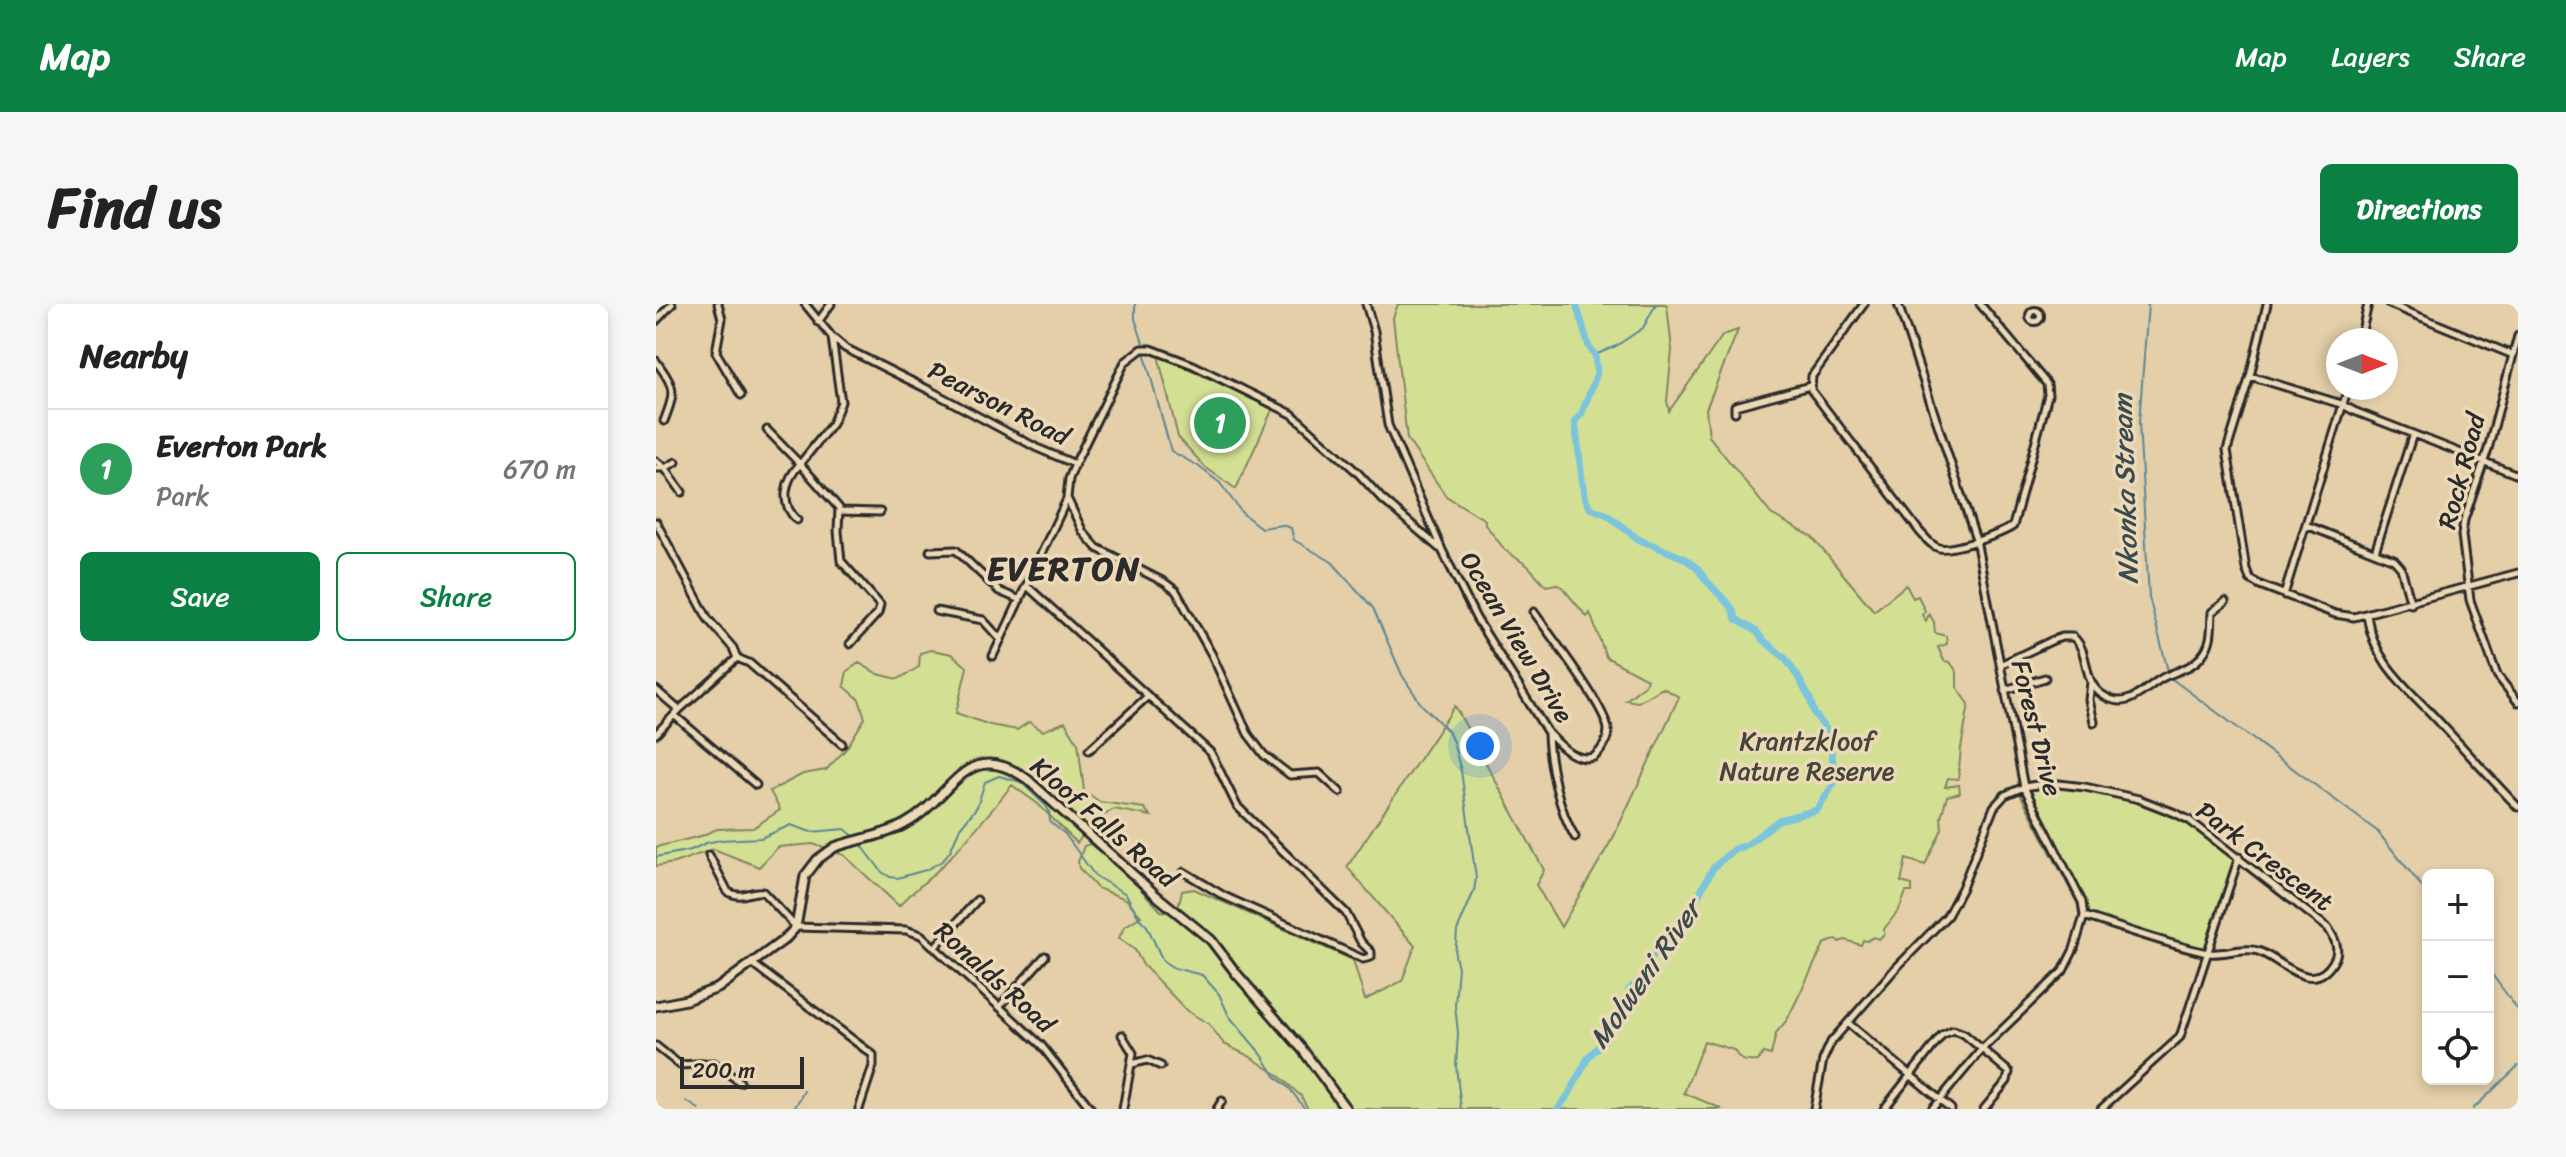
<!DOCTYPE html>
<meta charset="utf-8">
<style>
body{margin:0;font-family:Sriracha,sans-serif;background:#f6f6f6;color:#222}
.controls{position:absolute;right:24px;bottom:24px;display:grid;overflow:hidden;border-radius:12px;box-shadow:0 4px 12px #0003}
.controls button{width:72px;height:72px;display:grid;place-items:center;padding:0;border:0;border-bottom:2px solid #e0e0e0;background:#fff;color:#222;font:40px sans-serif}
.compass{position:absolute;left:1670px;top:24px;width:72px;height:72px;border-radius:50%;background:#fff;box-shadow:0 4px 12px #0003;rotate:90deg}
.scale{position:absolute;left:24px;bottom:20px;width:124px;box-sizing:border-box;padding-left:8px;border:4px solid #2b2b2b;border-top:0;font-size:22px;line-height:28px;white-space:nowrap;color:#2b2b2b;-webkit-text-stroke:6px #ecd9b7;paint-order:stroke}
.you{position:absolute;left:824px;top:442px;width:28px;height:28px;margin:-20px;border:6px solid #fff;border-radius:50%;background:#1a73e8;box-shadow:0 0 0 12px #1a73e833}
.badge{display:grid;place-items:center;width:52px;height:52px;border-radius:50%;background:#0b8043;color:#fff;font-size:26px;font-weight:700}
.pin{position:absolute;translate:-50% -50%;border:4px solid #fff;box-shadow:0 2px 8px #0006}
.list{margin:0;padding:0;list-style:none}
h2{display:flex;justify-content:space-between;align-items:center;height:104px;margin:0;padding:0 32px;font-size:34px}
h2 small{font-size:26px;font-weight:400;color:#767676}
.list li{display:grid;grid-template-columns:52px 1fr auto;gap:24px;align-items:center;box-sizing:border-box;height:120px;padding:0 32px;border-top:2px solid #e0e0e0}
.list b{display:block;font-size:30px;white-space:nowrap}
.list p{margin:0;font-size:26px;white-space:nowrap;color:#767676}
.list em{font-size:26px;font-style:normal;color:#767676}
.actions{display:flex;gap:16px;padding:24px 32px}
.actions a{flex:1;padding:18px 0;border:2px solid #0b8043;border-radius:12px;text-align:center;font-size:28px;color:#0b8043}
.actions .main{background:#0b8043;color:#fff}
.icon{flex:none;width:44px;height:44px;fill:none;stroke:currentColor;stroke-width:2;stroke-linecap:round;stroke-linejoin:round}
.map{position:relative;flex:none;width:1862px;height:805px;overflow:hidden;border-radius:12px}
header{display:flex;align-items:center;gap:48px;box-sizing:border-box;height:112px;padding:0 40px;background:#0b8043;color:#fff}
header strong{font-size:38px}
nav{display:flex;gap:44px;margin-inline-start:auto;font-size:28px}
.intro{display:flex;align-items:center;justify-content:space-between;box-sizing:border-box;height:192px;padding:0 48px}
h1{margin:0;font-size:56px}
.button{padding:20px 36px;border-radius:12px;background:#0b8043;color:#fff;font-size:28px;font-weight:700}
main{display:flex;gap:48px;padding:0 48px}
aside{flex:1;background:#fff;border-radius:12px;box-shadow:0 4px 12px #0003}
.map>svg:first-child{display:block}
</style>
<header>
<strong>Map</strong>
<nav><a>Map</a><a>Layers</a><a>Share</a></nav>
</header>
<div class="intro"><h1>Find us</h1><a class="button">Directions</a></div>
<main>
<aside>
<h2>Nearby<small></small></h2>
<ul class="list">
<li><span class="badge" style="background:#2e9e5b">1</span><div><b>Everton Park</b><p>Park</p></div><em>670 m</em></li>
</ul>
<div class="actions"><a class="main">Save</a><a>Share</a></div>
</aside>
<div class="map">
<svg width="1862" height="805" viewBox="0 0 1862 805">
<rect width="100%" height="100%" fill="#e4cfa9"/>
<filter id="ink" filterUnits="userSpaceOnUse"><feTurbulence type="fractalNoise" baseFrequency=".0125" numOctaves="2"/><feDisplacementMap in="SourceGraphic" scale="16" xChannelSelector="R" yChannelSelector="G"/><feConvolveMatrix kernelMatrix="1 2 1 2 8 2 1 2 1" color-interpolation-filters="sRGB"/></filter>
<g filter="url(#ink)">
<path fill="#d3e093" stroke="#7f865f" stroke-width="2" d="M742 0H1009L1011 1 1016 46 1011 97 1013 107 1067 31 1082 26 1050 105 1053 132 1115 210 1156 233 1218 307 1250 281 1257 294 1262 292 1269 307 1266 311 1270 317 1273 310 1278 318 1279 329 1290 332 1291 340 1282 343 1288 357 1294 358 1301 368V383L1313 400 1305 444 1302 475 1292 474 1289 483 1303 481 1304 489 1291 492 1285 513 1286 525 1269 561 1250 555 1245 578 1256 581V588H1250L1243 606 1228 625V630L1223 635 1218 633 1211 637 1207 636 1205 641 1189 636 1183 638 1181 635 1168 640 1131 716 1120 729 1115 751 1107 749 1102 757C1091 758 1084 758 1078 746L1048 737 1028 789 1066 805H652L645 792 622 771 593 752 568 740 553 720 531 707 487 661 479 646 463 634 468 623 485 612 470 595 441 584 423 564 422 558 428 542 434 540 465 564 505 607 516 609 522 603 526 587 538 585 697 656 709 696 746 677 759 642 691 563 799 402 888 566 880 581 905 623 958 532 1023 393 1007 384 982 398 970 396 989 381 991 375 950 353 934 309 931 313 906 283 900 280 890 282 872 262 849 246 829 220V216L790 192 751 135 737 14Z
M502 51 617 104 580 185 549 163 522 133Z
M275 346 296 350 311 363 300 409 334 421 361 426 373 418 387 427 409 418 422 439 428 487 444 498 488 504 495 512 458 505 436 519 421 539 382 500 356 481C333 510 310 537 285 563 271 577 256 588 243 602L188 551 157 540 122 543 103 563 58 545 18 559 0 562V543L45 532 61 525 97 524 124 506 114 487 147 470 170 466 190 445 209 414 203 395 188 382 191 367 203 359 222 370 242 375 263 363 264 349Z
M1400 479 1479 494 1514 508 1582 552 1551 647 1428 612 1362 486Z"/>
<g fill="none" stroke-linecap="round" stroke-linejoin="round">
<path stroke="#5b8795" stroke-width="2" d="M479 0V15L487 39
M1492 0 1483 119 1493 293 1512 367
M488 48 515 147 542 162 564 179 586 209 605 224 626 221 635 224 638 236 676 258 717 304 746 371 765 400 792 427 797 438 805 467 820 574 818 587 801 627 799 652 802 663 799 701 802 729 800 762 805 805
M939 51 960 42 987 24 1000 0
M1837 157 1862 167
M1516 375 1721 527 1772 590
M204 539 226 568 234 573 241 574 270 566 286 557 294 547 304 524 321 503 329 478 343 472 365 478 390 502 393 507 394 518 409 530 439 572 470 590 483 614 491 622 507 657 518 664 546 671 563 690 573 712 606 751 619 772 634 785 649 805
M0 553 35 546 50 539 64 536 105 534 135 521 155 528 189 525 200 534
M1832 665 1862 706
M30 797 43 805
M138 805 148 787
M1817 805 1862 762"/>
<path stroke="#7bc4dc" stroke-width="7" d="M902 805 913 790 933 752 949 736 972 695 973 686 990 669 993 656 1006 643 1017 637 1033 616 1034 607 1057 564 1078 545 1089 542 1123 516 1161 506 1180 476 1172 428 1158 409 1154 395 1142 373 1129 354 1107 336 1101 328 1080 315 1076 304 1049 275 1041 264 1028 254 982 235 950 210 934 204 928 191 919 117 926 109 941 69 939 51 933 43 920 0"/>
<g stroke="#2b2b2b" stroke-width="11">
<path id="street" d="M62 0 66 15 60 48 85 91
M149 0 176 33 189 44 275 87 381 144 419 160 413 175 411 194 427 228 441 244 508 278 520 287 556 351 592 430 608 451 634 471 663 469 684 488
M710 0 718 27 732 121 786 246 820 314 892 429C905 442 918 458 938 453 946 446 952 437 952 426 950 403 893 330 878 308
M1208 0 1156 72 1155 86 1264 228C1270 234 1275 242 1283 244 1296 247 1346 230 1357 222L1392 91 1391 80 1324 0
M1242 0 1320 236 1368 483 1426 598 1428 612 1418 645 1407 667 1325 746 1276 805
M1611 0 1594 72 1571 146 1590 265 1594 275 1604 281 1679 310 1698 313 1862 269
M1733 0 1857 51
M1373.5 12a5.5 5.5 0 1 1 11 0a5.5 5.5 0 1 1-11 0Z
M0 17 16 0
M162 18 175 0
M1862 32 1832 145 1808 216 1806 231 1814 296 1841 371 1862 398
M176 34 185 98 176 120 144 160 183 204 182 227 185 257 224 301 222 309 194 340
M1704 36 1712 0
M0 57C19 84 20 86 8 117
M1594 72 1685 100 1698 107 1862 171
M1079 108V102L1154 82
M111 126 144 160C129 176 123 199 141 216
M0 157 9 164 26 188
M419 160 469 58 486 45H495L537 61 636 110 701 168 726 195 783 244
M0 164H9L20 158
M184 207 224 208
M0 218 52 315 77 344 81 354
M1650 221 1738 256 1745 264 1755 300
M274 247 300 246 343 287 364 296
M1719 248 1757 130
M371 282 555 449 581 502 690 609 705 638 715 648V653L707 655 568 592 528 568
M1628 291 1692 84
M280 307 327 316 345 336
M1711 311C1718 362 1755 386 1786 421 1812 449 1836 476 1862 503
M337 352 411 195
M1344 361 1397 336 1406 333H1417C1434 347 1426 375 1444 389 1472 411 1488 382 1510 372 1524 366 1538 363 1547 350 1557 337 1555 323 1556 308L1569 298
M1435 378 1433 396 1438 418
M0 386 23 406
M1349 386 1389 374
M18 411 100 481
M0 430 23 406 81 354 93 359 186 440
M892 430C893 460 903 507 919 533
M433 446 492 392
M53 551 72 588C88 596 93 586 107 588L140 623 250 626 265 631 385 741 435 805
M279 643 321 596
M97 660 217 751V762L203 805
M344 702 389 652
M1192 719 1295 805
M466 731 477 749 467 805
M0 742 24 761 58 759 84 778
M476 760 491 756 505 762
M561 805 566 797
M1158 805 1167 756 1175 738 1239 665 1291 612 1306 584 1338 503 1349 491 1368 483 1394 479 1429 483 1483 495 1519 509 1533 516 1672 624C1679 635 1685 646 1677 658 1656 693 1625 655 1602 647 1585 642 1564 653 1547 648 1507 639 1467 624 1428 612
M1228 805 1286 731 1297 726 1308 730 1353 768 1351 777 1328 805
M1445 805 1524 733 1583 553"/>
</g>
<g stroke="#2b2b2b" stroke-width="13">
<path id="secondary" d="M0 702 30 696 62 684 129 635 140 623 149 572 162 555 179 543C202 535 228 532 249 520 297 494 309 431 371 475L502 593 555 636 580 669 646 745 690 805"/>
</g>
<use href="#street" stroke="#ecd9b7" stroke-width="5"/>
<use href="#secondary" stroke="#ecd9b7" stroke-width="7"/>
</g>
</g>
<g text-anchor="middle" dominant-baseline="central" stroke-width="7" stroke-linejoin="round" paint-order="stroke">
<g font-size="26" fill="#2b2b2b" stroke="#ecd9b7">
<text transform="translate(343 99) rotate(27)">Pearson Road</text>
<text transform="translate(1805 167) rotate(-75)">Rock Road</text>
<text transform="translate(861 333) rotate(59)">Ocean View Drive</text>
<text transform="translate(1381 424) rotate(76)">Forest Drive</text>
<text transform="translate(448 518) rotate(41)">Kloof Falls Road</text>
<text transform="translate(1609 552) rotate(37)">Park Crescent</text>
<text transform="translate(339 673) rotate(42)">Ronalds Road</text>
</g>
<g font-size="26" fill="#44463b" stroke="#ecd9b7">
<text x="1151" y="437">Krantzkloof<tspan x="1151" dy="30">Nature Reserve</tspan></text>
</g>
<g font-size="28" font-style="italic" fill="#3b4a4e" stroke="#ecd9b7">
<text transform="translate(1469 185) rotate(-92)">Nkonka Stream</text>
<text transform="translate(989 670) rotate(-55)">Molweni River</text>
</g>
<g font-size="34" font-weight="bold" letter-spacing="2" fill="#2b2b2b" stroke="#ecd9b7">
<text x="408" y="265">EVERTON</text>
</g>
</g>
</svg>
<div class="controls">
<button>+</button>
<button>−</button>
<button><svg class="icon" aria-label="locate" viewBox="0 0 24 24"><circle cx="12" cy="12" r="6"/><path d="M12 2v4M12 18v4M2 12h4M18 12h4"/></svg></button>
</div>
<svg class="compass" viewBox="-18 -18 36 36"><path d="M0-13l5 13h-10z" fill="#e53935"/><path d="M0 13l5-13h-10z" fill="#767676"/></svg>
<div class="scale">200 m</div>
<div class="you"></div>
<div class="pin badge" style="left:564px;top:119px;background:#2e9e5b">1</div>
</div>
</main>
